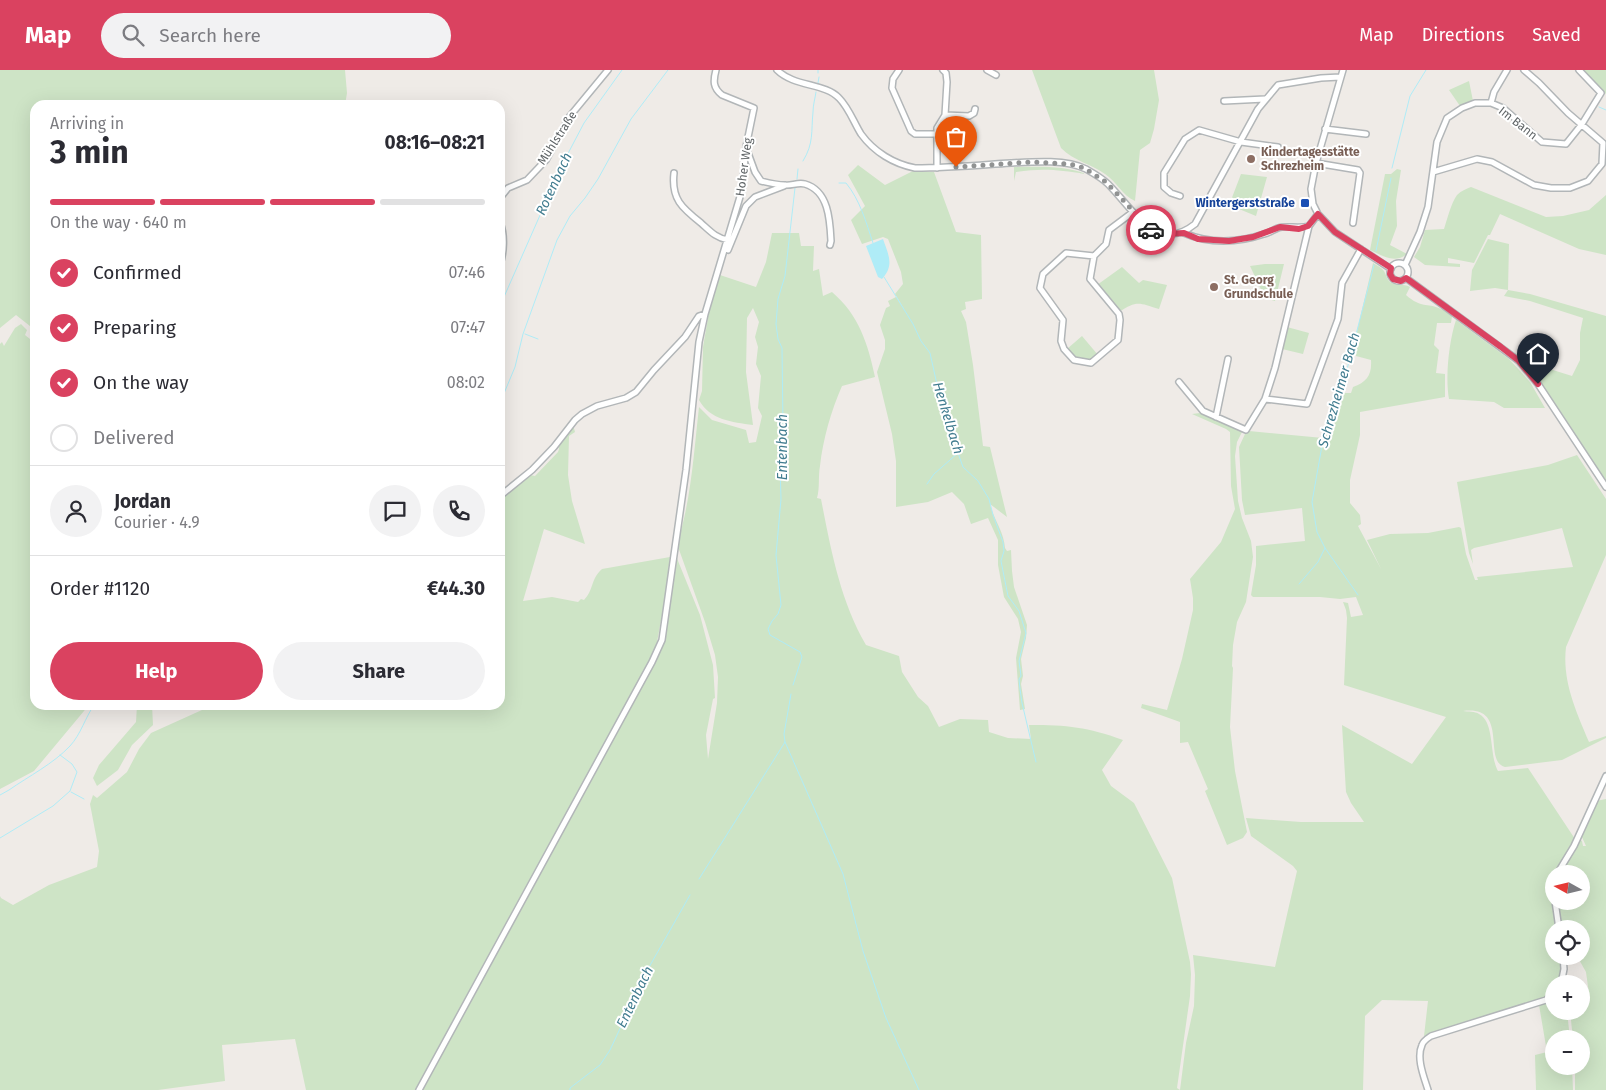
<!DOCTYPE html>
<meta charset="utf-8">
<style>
body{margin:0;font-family:"Fira Sans",sans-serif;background:#f2f2f3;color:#2b2b33;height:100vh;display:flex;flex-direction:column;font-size:19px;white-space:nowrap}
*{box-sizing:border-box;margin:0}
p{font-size:16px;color:#7c7c81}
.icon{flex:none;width:28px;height:28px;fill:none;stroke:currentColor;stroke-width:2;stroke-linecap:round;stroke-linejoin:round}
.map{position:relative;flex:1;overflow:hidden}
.details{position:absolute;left:30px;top:30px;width:475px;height:610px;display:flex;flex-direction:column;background:#fff;border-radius:15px;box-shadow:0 5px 20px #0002}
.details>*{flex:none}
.needle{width:32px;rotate:278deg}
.tools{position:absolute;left:1545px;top:795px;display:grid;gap:10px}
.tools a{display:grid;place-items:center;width:45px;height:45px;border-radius:50%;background:#fff;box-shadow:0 5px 20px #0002;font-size:25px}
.pin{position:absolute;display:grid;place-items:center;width:42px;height:42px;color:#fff;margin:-51px -21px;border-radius:50% 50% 50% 0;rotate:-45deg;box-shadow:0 0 5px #0007}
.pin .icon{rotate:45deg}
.courier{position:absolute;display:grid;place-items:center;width:50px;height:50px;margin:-25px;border:4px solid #da4260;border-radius:50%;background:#fff;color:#222;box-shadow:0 1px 6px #0007}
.headline em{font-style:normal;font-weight:700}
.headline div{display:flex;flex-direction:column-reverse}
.headline{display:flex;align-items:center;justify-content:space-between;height:85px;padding:0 20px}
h1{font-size:32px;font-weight:700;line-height:38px}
.bar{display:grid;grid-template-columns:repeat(4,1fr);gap:8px 5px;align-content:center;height:60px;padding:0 20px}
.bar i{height:6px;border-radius:4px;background:#e1e1e2}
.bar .current{background:#da4260}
.bar p{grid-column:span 4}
.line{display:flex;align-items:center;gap:12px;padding:0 20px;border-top:1px solid #e1e1e2}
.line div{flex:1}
.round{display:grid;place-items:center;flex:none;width:52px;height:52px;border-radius:26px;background:#f2f2f3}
ol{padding:0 20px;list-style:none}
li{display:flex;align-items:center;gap:15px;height:55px}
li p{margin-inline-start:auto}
li .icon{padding:5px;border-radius:50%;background:#da4260;color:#fff;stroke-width:4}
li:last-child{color:#7c7c81}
li i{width:28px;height:28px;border:2px solid #e1e1e2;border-radius:50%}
.cta{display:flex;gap:10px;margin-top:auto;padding:10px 20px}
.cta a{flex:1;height:58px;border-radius:30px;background:#da4260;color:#fff;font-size:20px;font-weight:700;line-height:58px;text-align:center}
.cta a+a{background:#f2f2f3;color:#2b2b33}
header{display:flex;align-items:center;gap:30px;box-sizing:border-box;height:70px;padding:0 25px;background:#da4260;color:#fff}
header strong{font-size:24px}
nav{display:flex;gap:28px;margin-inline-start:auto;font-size:18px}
.search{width:350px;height:45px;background:#f2f2f3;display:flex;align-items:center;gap:12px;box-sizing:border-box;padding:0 18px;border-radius:28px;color:#7c7c81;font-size:19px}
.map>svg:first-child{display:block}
.green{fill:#cee4c6}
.water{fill:#afecf7}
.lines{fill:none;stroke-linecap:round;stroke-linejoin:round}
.stream{stroke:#afecf7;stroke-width:1}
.minor-casing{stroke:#b2b6b8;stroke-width:8}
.minor{stroke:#fff;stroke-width:5}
.done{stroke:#919393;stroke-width:5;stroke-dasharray:0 9}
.route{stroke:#da4260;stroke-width:6}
.education-dot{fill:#8d6e63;stroke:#fff;stroke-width:2}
.transit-dot{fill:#1a4fb4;stroke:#fff;stroke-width:2}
.labels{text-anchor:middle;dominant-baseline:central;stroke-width:4;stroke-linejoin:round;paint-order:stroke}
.street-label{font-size:12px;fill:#5f6466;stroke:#fff}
.education-label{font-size:12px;font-weight:bold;fill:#785e54;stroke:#fff;text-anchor:start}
.transit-label{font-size:12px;font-weight:bold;fill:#164399;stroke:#fff;text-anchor:end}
.water-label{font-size:14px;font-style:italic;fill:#427d90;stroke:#fff}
</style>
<header>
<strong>Map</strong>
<div class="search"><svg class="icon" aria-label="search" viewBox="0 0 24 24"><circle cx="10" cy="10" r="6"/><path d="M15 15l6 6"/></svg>Search here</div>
<nav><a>Map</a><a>Directions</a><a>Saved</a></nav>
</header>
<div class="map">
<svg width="1606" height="1020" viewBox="0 0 1606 1020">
<rect width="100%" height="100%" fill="#efebe7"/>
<path class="green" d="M 0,0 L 345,0 L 347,23 L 345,35 L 35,35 L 35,260 L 16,245 L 0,258 Z
M 1032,0 L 1154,0 L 1159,30 L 1154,59 L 1150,73 L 1140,80 L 1135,131 C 1122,125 1117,112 1105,104 C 1091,94 1074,91 1061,78 Z
M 1584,0 L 1606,0 L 1606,24 L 1583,1 Z
M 1469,11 L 1473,31 L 1460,36 L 1449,20 Z
M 858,95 L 885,115 L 913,101 L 934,102 L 956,162 L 981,165 L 982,229 L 965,232 L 966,239 L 961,241 L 966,252 L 973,295 L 983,376 L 990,377 L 1007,447 L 990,434 C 994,450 1004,462 1005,478 L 1007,481 L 1011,480 L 1012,501 L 1014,517 L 1027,555 L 1026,568 L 1021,589 L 1023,606 L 1021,614 L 1025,639 L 1020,640 L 1016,588 L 1021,562 L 1018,549 L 1004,527 L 998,495 L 998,470 L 988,448 L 971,454 L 964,434 L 952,422 L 928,432 L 896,437 L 896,391 L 892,364 L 877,302 L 885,279 L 885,270 L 880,255 L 886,238 L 890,236 L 888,231 L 896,227 L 904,239 L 895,224 L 903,214 L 901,202 L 888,169 L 883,167 L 862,174 L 851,150 L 865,136 L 848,105 Z
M 1014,97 C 1039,97 1063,95 1086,104 C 1058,100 1044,98 1016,102 L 1014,111 Z
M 1397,99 L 1401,100 L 1396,131 L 1397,156 L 1390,175 L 1407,184 C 1394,194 1383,186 1370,180 L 1385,104 L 1391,104 Z
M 1241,104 L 1267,107 L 1256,146 L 1239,139 L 1228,138 Z
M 1471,117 L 1546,147 L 1563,146 L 1589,140 L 1606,125 L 1606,185 L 1579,179 L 1500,144 L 1490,165 L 1488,165 L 1474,193 L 1448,188 L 1448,193 L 1460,194 L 1460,197 L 1425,195 L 1414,187 L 1420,177 L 1425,160 L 1444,159 C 1447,150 1451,133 1457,125 C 1461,121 1466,119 1471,117 Z
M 772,163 L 799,163 L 801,176 L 814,176 L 813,201 L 819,199 L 823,226 L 832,222 C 859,245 868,274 875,307 L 842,316 C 831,341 823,369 820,396 C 818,407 820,418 817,428 L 821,429 C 831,480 840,530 866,575 L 899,586 L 902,602 L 918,627 L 928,636 L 939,657 L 960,649 L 988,650 L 989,662 L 1008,668 L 1031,669 L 1029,655 C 1068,655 1087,657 1123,670 L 1102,700 L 1111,716 L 1134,733 L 1172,808 L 1190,892 L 1191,904 L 1190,926 L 1177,1018 L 1180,1020 L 1186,973 L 1194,936 L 1195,905 L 1193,885 L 1275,897 L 1297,801 L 1293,796 L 1251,766 L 1246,748 L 1301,752 L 1364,752 L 1351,733 L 1346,722 L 1342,655 L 1412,694 L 1446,647 L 1344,615 L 1347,548 L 1346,540 L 1343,532 L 1348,533 L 1351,547 L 1363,545 L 1356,527 L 1340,529 L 1320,527 L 1253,527 L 1251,525 L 1256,495 L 1256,476 L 1305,471 L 1302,438 L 1245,445 L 1242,430 L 1239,377 L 1245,364 L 1249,361 L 1323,368 L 1341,323 L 1351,323 L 1353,317 C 1367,312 1372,305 1371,290 L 1356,286 L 1352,282 L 1373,193 C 1376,195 1381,197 1384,201 C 1386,204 1386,208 1390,212 C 1397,217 1403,213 1410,217 L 1406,225 C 1422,239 1426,232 1441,239 C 1445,240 1449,244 1452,246 L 1451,253 L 1437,253 L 1434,275 L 1439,280 L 1436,303 L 1445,304 L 1445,327 L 1360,342 L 1360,365 L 1350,410 L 1350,433 L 1360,445 L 1361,454 L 1358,456 L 1381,499 L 1367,470 L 1390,464 L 1428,463 L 1459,457 L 1461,458 L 1466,484 L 1475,510 L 1478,510 L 1477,507 L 1573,497 L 1562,458 L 1474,478 L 1471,480 L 1473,494 L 1469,483 L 1457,412 L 1548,395 L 1577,385 L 1606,429 L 1606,485 L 1566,577 C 1562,611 1576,641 1589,672 L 1606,666 L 1606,668 L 1562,690 L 1505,697 C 1482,691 1510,635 1463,641 C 1468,642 1475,641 1479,644 C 1495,652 1489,685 1498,701 L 1528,698 L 1575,769 L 1555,804 L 1554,804 L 1550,813 L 1557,859 L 1554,859 L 1554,886 L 1561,886 C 1562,896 1561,904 1557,914 L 1554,914 L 1554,922 L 1545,928 L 1533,933 L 1457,955 L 1424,966 L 1428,931 L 1382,930 L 1365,946 L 1363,1020 L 306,1020 L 295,969 L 222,975 L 225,1011 L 158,1020 L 0,1020 L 0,826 L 1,828 L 13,835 L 49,815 L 97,797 L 99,781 L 90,734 L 93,725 L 97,728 L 127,702 L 139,679 L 151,663 L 213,635 L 500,635 L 500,428 L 530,405 L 535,406 L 558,382 L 559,379 L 558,374 L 573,355 L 575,362 L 569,366 L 568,405 L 572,431 L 585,474 L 544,459 L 523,531 L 552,527 L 578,532 L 581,529 L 584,530 C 594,520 590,510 602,499 L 670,487 L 664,534 L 655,583 L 659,584 L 663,567 L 676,486 L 700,545 L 713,595 L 715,628 L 713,629 L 706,665 L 708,689 L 717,633 L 718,607 L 715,585 L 705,552 L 677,474 C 691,432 694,381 699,337 L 712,350 L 746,360 L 749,373 L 756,372 L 762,346 L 758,338 L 761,306 L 756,294 L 758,277 L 755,267 L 759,252 L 753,238 L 747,248 L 746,302 L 753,355 C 732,352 710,350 699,330 L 702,321 L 703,277 L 708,248 L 707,247 L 720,205 L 756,217 L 766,192 Z
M 1488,169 L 1509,174 L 1508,220 L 1530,224 L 1606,246 L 1606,412 L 1605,412 C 1577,369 1552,322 1517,285 L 1528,266 L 1530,281 L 1537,295 L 1572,306 L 1580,290 L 1580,263 L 1583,248 L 1530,231 L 1504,226 L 1508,220 L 1495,218 L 1470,221 L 1472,200 Z
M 1265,194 L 1284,194 L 1275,231 L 1265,228 L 1250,196 Z
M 1122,197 L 1139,213 L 1143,210 L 1167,215 L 1159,239 C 1139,233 1137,230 1119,242 L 1097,215 Z
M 1456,250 L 1509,289 L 1530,312 L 1545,338 L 1504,338 L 1494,332 L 1449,329 C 1445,307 1449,271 1456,250 Z
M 21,254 L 27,260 L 25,265 L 30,269 L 35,264 L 35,635 L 89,635 L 34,701 L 0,719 L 0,274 L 2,272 L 4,276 L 15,258 Z
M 1287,257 L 1309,263 L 1303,284 L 1282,279 Z
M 1082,266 L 1098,285 L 1091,291 L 1075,288 L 1067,279 Z
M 1200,343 L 1237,358 L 1242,362 L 1237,372 L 1235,386 L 1238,431 L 1242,448 L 1251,471 L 1253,487 L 1246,532 L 1237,552 L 1233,575 L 1232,596 L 1233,598 L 1230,657 L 1235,701 L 1247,762 L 1243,768 L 1227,775 L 1205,721 L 1208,719 L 1188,672 L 1180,673 L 1180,652 L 1141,638 L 1142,634 L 1167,640 L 1182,589 L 1193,540 L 1193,528 L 1190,509 L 1221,472 L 1235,439 L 1231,416 L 1230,362 L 1226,359 L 1192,344 Z
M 137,635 L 152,635 L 153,655 L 132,675 L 118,700 L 97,716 L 93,708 L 99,695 L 136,652 Z
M 1606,729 L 1606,1020 L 1575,1020 L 1575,996 L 1581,996 L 1581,969 L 1573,969 L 1570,941 L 1581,941 L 1581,933 L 1590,931 L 1586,902 L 1577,886 L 1581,886 L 1581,859 L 1561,859 L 1556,831 L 1581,831 L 1581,804 L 1559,804 L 1579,769 L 1582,771 L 1583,776 L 1586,776 L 1581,765 L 1596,731 Z
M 1554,926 L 1554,941 L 1567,941 L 1570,969 L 1554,969 L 1554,996 L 1572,996 L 1573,1020 L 1536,1020 L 1535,985 L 1547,982 L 1539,935 Z"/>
<path class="water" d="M 883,169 C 888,184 895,195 882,209 L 878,207 L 866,176 Z"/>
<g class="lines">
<path class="stream" d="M 818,0 L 818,3
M 818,13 L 819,7
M 1599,37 L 1606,40
M 803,91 C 814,73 811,62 813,42 C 813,35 815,29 816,22
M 1392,98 L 1410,26 L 1426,0
M 797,109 L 798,99
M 839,113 L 846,113 C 860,130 866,152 873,173
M 1376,181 L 1391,108
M 884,207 L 913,254 L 921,271 L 930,283 L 940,328 L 950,351 L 958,383 L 963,397 L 978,411 L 989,429 L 993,445 L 1003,472 L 1004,481 L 1001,491 L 1008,526 L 1019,541 L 1026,563 L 1019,591 L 1021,606 L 1019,609 L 1020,619 L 1022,633 L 1036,692
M 500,236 L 563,93 L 584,53 L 622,0
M 525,264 L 538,269
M 500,333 L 515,297 L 523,264 L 557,170 L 570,146 L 585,128 L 598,109 L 631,49 L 668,0
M 927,414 L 934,404 L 958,383
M 1299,514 L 1318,492 L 1325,478
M 1358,525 L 1325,478 L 1317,462 L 1312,432 L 1323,370 L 1339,330 L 1374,195
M 793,615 L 802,587 L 800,582 L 770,565 L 768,559 L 772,551 L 778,544 L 781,535 L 776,485 L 781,429 L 780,396 L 783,356 L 782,278 L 778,269 L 776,254 L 778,229 L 785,206 L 795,118
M 785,672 L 843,804 L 863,881 L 886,948 L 919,1020
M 71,722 L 84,729
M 0,725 L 9,720 C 29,706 53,694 70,676 C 81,664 85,648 94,635
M 0,768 L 53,736 L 70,721 L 77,702 L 72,694 L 60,685
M 699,809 L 785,672 L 784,664 L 791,624
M 570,1020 L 570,1018 L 600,995 L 610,980 L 648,899 L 690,825"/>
<defs>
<path id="minor" d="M 777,0 C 794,17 825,13 839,28 C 849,38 854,53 861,64 C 874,82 894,94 915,98 C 942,98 968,96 995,94 C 1021,93 1062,87 1086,99 C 1093,103 1102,108 1108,114 C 1132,138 1157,185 1195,154 L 1258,39 L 1278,15 L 1321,8 L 1340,7
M 899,0 L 893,9 L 892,18 L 911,61 L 915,64 L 936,64
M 987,0 L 996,5
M 1343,0 L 1316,93 L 1311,119 L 1313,134 L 1318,144 L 1335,162 L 1391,199
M 1224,31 L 1265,29
M 1491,33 L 1494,22 L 1507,0
M 945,45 L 969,46 L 974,43 L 975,39
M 1325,59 L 1366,64
M 748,83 L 755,102 L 761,111 C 769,113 777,115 785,115 C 791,116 798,112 805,114 C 829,121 830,151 831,171 L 830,175
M 1316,93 L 1358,100 L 1360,103 L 1353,153
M 937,98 L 937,58 L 945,45 L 947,12 L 946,3 L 943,0
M 1433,102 L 1477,89 L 1492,92 L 1534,115 L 1551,118 L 1570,118 L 1588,111 L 1602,94 L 1603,73 L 1568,43 L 1539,13 L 1524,0
M 674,103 C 671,129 682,138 701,153 C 710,161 716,168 728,170
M 1180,126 L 1171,123 L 1164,117 L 1164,103 L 1185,69 L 1199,60 L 1241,72 L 1278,77
M 500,128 L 508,118 L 527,110 L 546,90 L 570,46 L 608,0
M 500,153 C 505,164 504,183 500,194
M 1184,163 C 1209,174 1238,173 1264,164 C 1269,163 1273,160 1278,158 C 1286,155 1298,159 1309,156
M 728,180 L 746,136 L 755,127 L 784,116
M 1094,186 L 1066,183 L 1043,204 L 1040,218 L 1063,250 L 1061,271 L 1064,279 L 1074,290 L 1091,293 L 1118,270 L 1120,250 L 1119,244 L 1090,209 L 1094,186 L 1106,174 L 1109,160 L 1133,142
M1390 202a9 9 0 1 1 18 0a9 9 0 1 1-18 0Z
M 1405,195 L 1420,162 L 1428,137 L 1437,72 L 1447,48 L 1462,38 L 1475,33 L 1491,33 L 1503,38 L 1542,72 L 1566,74 L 1582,54 L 1601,23 L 1579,0
M 1406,208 L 1519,291 L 1538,314 L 1606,417
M 1179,312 L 1203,341 L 1246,360 L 1265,329 L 1275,298 L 1309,156 L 1318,144
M 1265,329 L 1307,334 L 1338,249 L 1342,213 L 1361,179
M 1216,347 L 1228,289
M 500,426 L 532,400 L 554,377 L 575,350 L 582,344 L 597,336 L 626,328 L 636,322 L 654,300 L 685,267 L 699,246 L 705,244
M 1557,804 L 1574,776 L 1606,706
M 1554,809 L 1552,817 L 1554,826
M 1555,831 L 1559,859
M 1561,914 L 1564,899 L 1563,886
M 419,1020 L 652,592 L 662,570 L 686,400 L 699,272 L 705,244 L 742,120 L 746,77 L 754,38 L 722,25 C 713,18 713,11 716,0
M 1428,1020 C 1424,1007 1416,988 1422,975 C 1423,971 1428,968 1431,966 L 1546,930 L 1554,923"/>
</defs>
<use href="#minor" class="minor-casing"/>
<use href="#minor" class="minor"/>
</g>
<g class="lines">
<path class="done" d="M 956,97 L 1032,92 L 1070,94 L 1084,98 L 1106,112 L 1151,160"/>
<path class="route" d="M 1151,160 L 1166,164 L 1184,163 L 1198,169 L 1229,171 L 1253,167 L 1280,157 L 1299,159 L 1308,156 L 1318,144 L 1335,162 L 1391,198 L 1390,204 L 1393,209 L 1401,211 L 1406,208 L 1501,277 L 1519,291 L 1538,314"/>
</g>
<g class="education-dot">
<circle cx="1251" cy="89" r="5"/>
<circle cx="1214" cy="217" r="5"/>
</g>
<rect class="transit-dot" x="1300" y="128" width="10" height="10" rx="2.5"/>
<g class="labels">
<g class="street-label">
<text transform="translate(1518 53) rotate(38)">Im Bann</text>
<text transform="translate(557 68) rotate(-57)">Mühlstraße</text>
<text transform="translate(744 97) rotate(-82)">Hoher Weg</text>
</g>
<g class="education-label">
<text x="1261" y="82">Kindertagesstätte<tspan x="1261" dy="14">Schrezheim</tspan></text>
<text x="1224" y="210">St. Georg<tspan x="1224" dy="14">Grundschule</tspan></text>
</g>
<g class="transit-label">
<text x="1295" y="133">Wintergerststraße</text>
</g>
<g class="water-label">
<text transform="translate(554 114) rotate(-65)">Rotenbach</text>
<text transform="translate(1339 320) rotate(-74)">Schrezheimer Bach</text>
<text transform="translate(948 348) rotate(73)">Henkelbach</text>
<text transform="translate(782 377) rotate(-90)">Entenbach</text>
<text transform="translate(635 927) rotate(-64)">Entenbach</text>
</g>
</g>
</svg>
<div class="tools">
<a><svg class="needle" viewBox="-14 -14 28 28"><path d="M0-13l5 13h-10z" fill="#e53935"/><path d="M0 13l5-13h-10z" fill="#7c7c81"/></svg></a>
<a><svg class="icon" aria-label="locate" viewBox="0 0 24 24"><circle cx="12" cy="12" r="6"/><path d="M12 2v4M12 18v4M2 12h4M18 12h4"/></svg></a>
<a>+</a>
<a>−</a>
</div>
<div class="pin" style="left:956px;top:97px;background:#ea580c"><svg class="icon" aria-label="bag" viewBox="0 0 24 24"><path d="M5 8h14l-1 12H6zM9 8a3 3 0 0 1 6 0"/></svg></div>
<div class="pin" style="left:1538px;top:314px;background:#1f2937"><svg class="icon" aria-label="home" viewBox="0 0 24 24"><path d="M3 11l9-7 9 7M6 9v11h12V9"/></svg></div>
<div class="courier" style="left:1151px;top:160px"><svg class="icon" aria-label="car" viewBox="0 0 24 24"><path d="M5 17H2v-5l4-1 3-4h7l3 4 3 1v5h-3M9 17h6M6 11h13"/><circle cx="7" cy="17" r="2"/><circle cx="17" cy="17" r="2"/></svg></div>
<section class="details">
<div class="headline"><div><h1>3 min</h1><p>Arriving in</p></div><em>08:16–08:21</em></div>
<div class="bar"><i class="current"></i><i class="current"></i><i class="current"></i><i></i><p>On the way · 640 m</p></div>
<ol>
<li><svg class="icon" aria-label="check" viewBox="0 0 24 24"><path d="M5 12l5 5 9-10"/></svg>Confirmed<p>07:46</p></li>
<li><svg class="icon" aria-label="check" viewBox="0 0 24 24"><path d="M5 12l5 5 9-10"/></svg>Preparing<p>07:47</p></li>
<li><svg class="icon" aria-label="check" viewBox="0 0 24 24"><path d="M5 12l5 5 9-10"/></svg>On the way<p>08:02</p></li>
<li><i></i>Delivered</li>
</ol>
<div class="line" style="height:90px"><a class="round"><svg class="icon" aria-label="person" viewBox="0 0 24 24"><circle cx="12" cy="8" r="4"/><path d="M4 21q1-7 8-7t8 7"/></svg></a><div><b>Jordan</b><p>Courier · 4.9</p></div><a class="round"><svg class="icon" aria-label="chat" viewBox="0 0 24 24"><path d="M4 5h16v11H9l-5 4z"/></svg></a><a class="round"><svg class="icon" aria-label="phone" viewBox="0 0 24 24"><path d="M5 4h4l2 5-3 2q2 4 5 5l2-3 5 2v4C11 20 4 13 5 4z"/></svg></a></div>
<div class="line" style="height:65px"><div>Order #1120</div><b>€44.30</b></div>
<div class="cta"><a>Help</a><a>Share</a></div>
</section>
</div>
